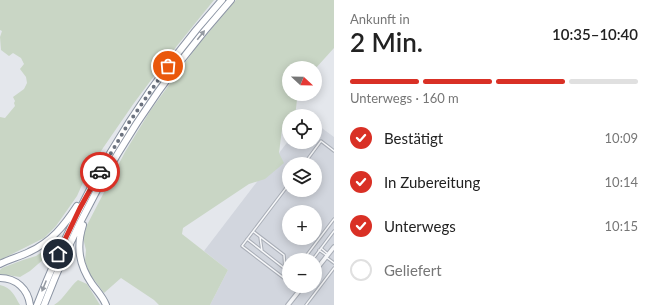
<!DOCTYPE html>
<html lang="de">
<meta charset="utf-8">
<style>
body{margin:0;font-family:Lato,sans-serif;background:#f2f2f2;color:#222;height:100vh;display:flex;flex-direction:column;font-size:15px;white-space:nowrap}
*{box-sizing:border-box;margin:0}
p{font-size:13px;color:#767676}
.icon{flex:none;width:22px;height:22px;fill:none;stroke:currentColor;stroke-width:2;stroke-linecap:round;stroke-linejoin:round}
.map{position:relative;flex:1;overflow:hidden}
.sheet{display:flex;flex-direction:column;background:#fff;width:320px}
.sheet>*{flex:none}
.needle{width:26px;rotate:112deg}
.fabs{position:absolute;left:282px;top:61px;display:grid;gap:8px}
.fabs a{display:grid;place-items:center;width:40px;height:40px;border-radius:50%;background:#fff;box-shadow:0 2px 10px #0003;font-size:20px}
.pin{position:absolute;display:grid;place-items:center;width:34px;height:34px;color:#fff;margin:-17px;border:2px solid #fff;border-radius:50%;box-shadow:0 1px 4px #0007}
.courier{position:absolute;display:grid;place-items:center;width:40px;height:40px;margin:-20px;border:3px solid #d93025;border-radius:50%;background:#fff;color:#222;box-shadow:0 1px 5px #0007}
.headline em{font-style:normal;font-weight:600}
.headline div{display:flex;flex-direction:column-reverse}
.headline{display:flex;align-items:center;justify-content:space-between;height:68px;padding:0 16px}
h1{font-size:26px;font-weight:600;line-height:30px}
.bar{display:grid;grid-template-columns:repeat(4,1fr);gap:6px 4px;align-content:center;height:48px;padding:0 16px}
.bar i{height:5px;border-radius:3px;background:#e0e0e0}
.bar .on{background:#d93025}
.bar p{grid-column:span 4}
ol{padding:0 16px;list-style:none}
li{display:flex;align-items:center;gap:12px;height:44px}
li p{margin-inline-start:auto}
li .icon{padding:4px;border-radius:50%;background:#d93025;color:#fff;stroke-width:4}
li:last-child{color:#767676}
li i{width:22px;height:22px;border:2px solid #e0e0e0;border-radius:50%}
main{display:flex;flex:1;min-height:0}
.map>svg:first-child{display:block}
.built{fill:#d2d6de;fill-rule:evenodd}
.green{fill:#c9d6c5}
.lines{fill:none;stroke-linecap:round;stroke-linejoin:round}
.service-casing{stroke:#a9aeb7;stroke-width:3.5}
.minor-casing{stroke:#a9aeb7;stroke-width:5.5}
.motorway-casing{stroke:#8b94a3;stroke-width:8}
.service{stroke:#f7f8fa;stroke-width:1.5}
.minor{stroke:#f7f8fa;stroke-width:3.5}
.motorway{stroke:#fff;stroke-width:6}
.oneway{fill:#959aa2}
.done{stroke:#6c737f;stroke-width:4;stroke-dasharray:0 7.2}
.route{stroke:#d93025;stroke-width:5}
</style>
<main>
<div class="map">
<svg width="334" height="305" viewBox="0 0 334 305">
<rect width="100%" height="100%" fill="#e4e7ec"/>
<path class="built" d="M 315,123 L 334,137 L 334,305 L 210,305 L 228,270 L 204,251 L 289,140 L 289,142 L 315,142 ZM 289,164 L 315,164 L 315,190 L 289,190 ZM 289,212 L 315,212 L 315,238 L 289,238 ZM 289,260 L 315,260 L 315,286 L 289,286 Z"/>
<path class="green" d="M 0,0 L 214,0 L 172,52 L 134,103 L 103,148 L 86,176 L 77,196 L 56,226 L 44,238 L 0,260 L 0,117 L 5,118 L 15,106 L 14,103 L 15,101 L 13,97 L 24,89 L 27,83 L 26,77 L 20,69 L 24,64 L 21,58 L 13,53 L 9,56 L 1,50 L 0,37 L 2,31 L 0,30 Z
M 236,0 L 334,0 L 334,48 L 315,69 L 315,68 L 289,68 L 289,94 L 299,94 C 295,101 298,110 293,116 L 289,116 L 289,120 L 282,129 L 279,153 L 284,163 L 265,179 L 249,184 L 183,228 L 182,234 L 228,270 L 210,305 L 159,305 L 154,300 L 121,278 L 104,293 L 89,273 L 85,261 L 86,250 L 83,238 L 87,225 L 125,152 L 150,111 L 198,45 Z
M 52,248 L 52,252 L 30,271 L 20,277 L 0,274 L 0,270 L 2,268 L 23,260 L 36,256 L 45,250 Z
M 78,280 L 87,284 L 100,305 L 54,305 C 65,298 69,287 78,280 Z
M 0,285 C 12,288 14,295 20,305 L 0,305 Z"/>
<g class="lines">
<defs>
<path id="service" d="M 304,164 L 321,141 L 334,151
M 289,184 L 242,246 L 289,282
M 254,232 L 284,255 L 285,269
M 260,237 L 262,251
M 247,239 L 289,272
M 321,248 L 328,254
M 319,250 L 326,255
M 326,257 L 334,263
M 313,259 L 334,231
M 303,260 L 334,219
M 294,286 L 299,290
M 306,305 L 334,268"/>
<path id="minor" d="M 315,271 L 334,247
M 288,305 L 303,286"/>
<path id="motorway" d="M 83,225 C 76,247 79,265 92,284 C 97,291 103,297 106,305
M 0,264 C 9,259 19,257 29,252 C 51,242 64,226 77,206
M 0,278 C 16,278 28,289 30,305
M 37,305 C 80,194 142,89 222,0
M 44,305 C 87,193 151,90 231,0"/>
</defs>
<use href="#service" class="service-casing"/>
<use href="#minor" class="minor-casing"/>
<use href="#motorway" class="motorway-casing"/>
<use href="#service" class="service"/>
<use href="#minor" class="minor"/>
<use href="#motorway" class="motorway"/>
</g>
<defs><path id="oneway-solid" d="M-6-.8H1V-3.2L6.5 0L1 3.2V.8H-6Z"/></defs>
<g class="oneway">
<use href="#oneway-solid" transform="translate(201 35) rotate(-51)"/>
<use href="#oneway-solid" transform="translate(44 286) rotate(112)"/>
</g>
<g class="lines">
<path class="done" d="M 100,172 L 128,124 L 168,66"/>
<path class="route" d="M 58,254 L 80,208 L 100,172"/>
</g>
</svg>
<div class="fabs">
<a><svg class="needle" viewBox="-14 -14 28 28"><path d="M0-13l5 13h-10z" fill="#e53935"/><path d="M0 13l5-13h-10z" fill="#767676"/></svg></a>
<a><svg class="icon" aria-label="locate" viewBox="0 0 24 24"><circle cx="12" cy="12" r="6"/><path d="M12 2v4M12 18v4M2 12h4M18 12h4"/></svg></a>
<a><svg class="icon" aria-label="layers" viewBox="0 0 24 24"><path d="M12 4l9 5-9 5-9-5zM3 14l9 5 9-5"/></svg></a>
<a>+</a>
<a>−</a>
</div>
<div class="pin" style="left:168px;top:66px;background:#ea580c"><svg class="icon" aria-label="bag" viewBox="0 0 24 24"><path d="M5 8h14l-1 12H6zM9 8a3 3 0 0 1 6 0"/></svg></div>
<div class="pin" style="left:58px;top:254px;background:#1f2937"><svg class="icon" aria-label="home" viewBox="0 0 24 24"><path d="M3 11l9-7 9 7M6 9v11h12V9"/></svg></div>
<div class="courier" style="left:100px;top:172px"><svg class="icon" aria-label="car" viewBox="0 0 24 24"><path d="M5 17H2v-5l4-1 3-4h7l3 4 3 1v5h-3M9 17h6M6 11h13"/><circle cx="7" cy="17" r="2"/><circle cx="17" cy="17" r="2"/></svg></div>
</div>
<section class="sheet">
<div class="headline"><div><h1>2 Min.</h1><p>Ankunft in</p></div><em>10:35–10:40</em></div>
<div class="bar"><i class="on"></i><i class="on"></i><i class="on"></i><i></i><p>Unterwegs · 160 m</p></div>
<ol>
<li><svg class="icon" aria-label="check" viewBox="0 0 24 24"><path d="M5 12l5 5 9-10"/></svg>Bestätigt<p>10:09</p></li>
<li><svg class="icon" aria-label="check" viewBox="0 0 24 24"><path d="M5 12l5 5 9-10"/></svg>In Zubereitung<p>10:14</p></li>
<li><svg class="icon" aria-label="check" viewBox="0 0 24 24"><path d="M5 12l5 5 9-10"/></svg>Unterwegs<p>10:15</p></li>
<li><i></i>Geliefert</li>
</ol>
</section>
</main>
